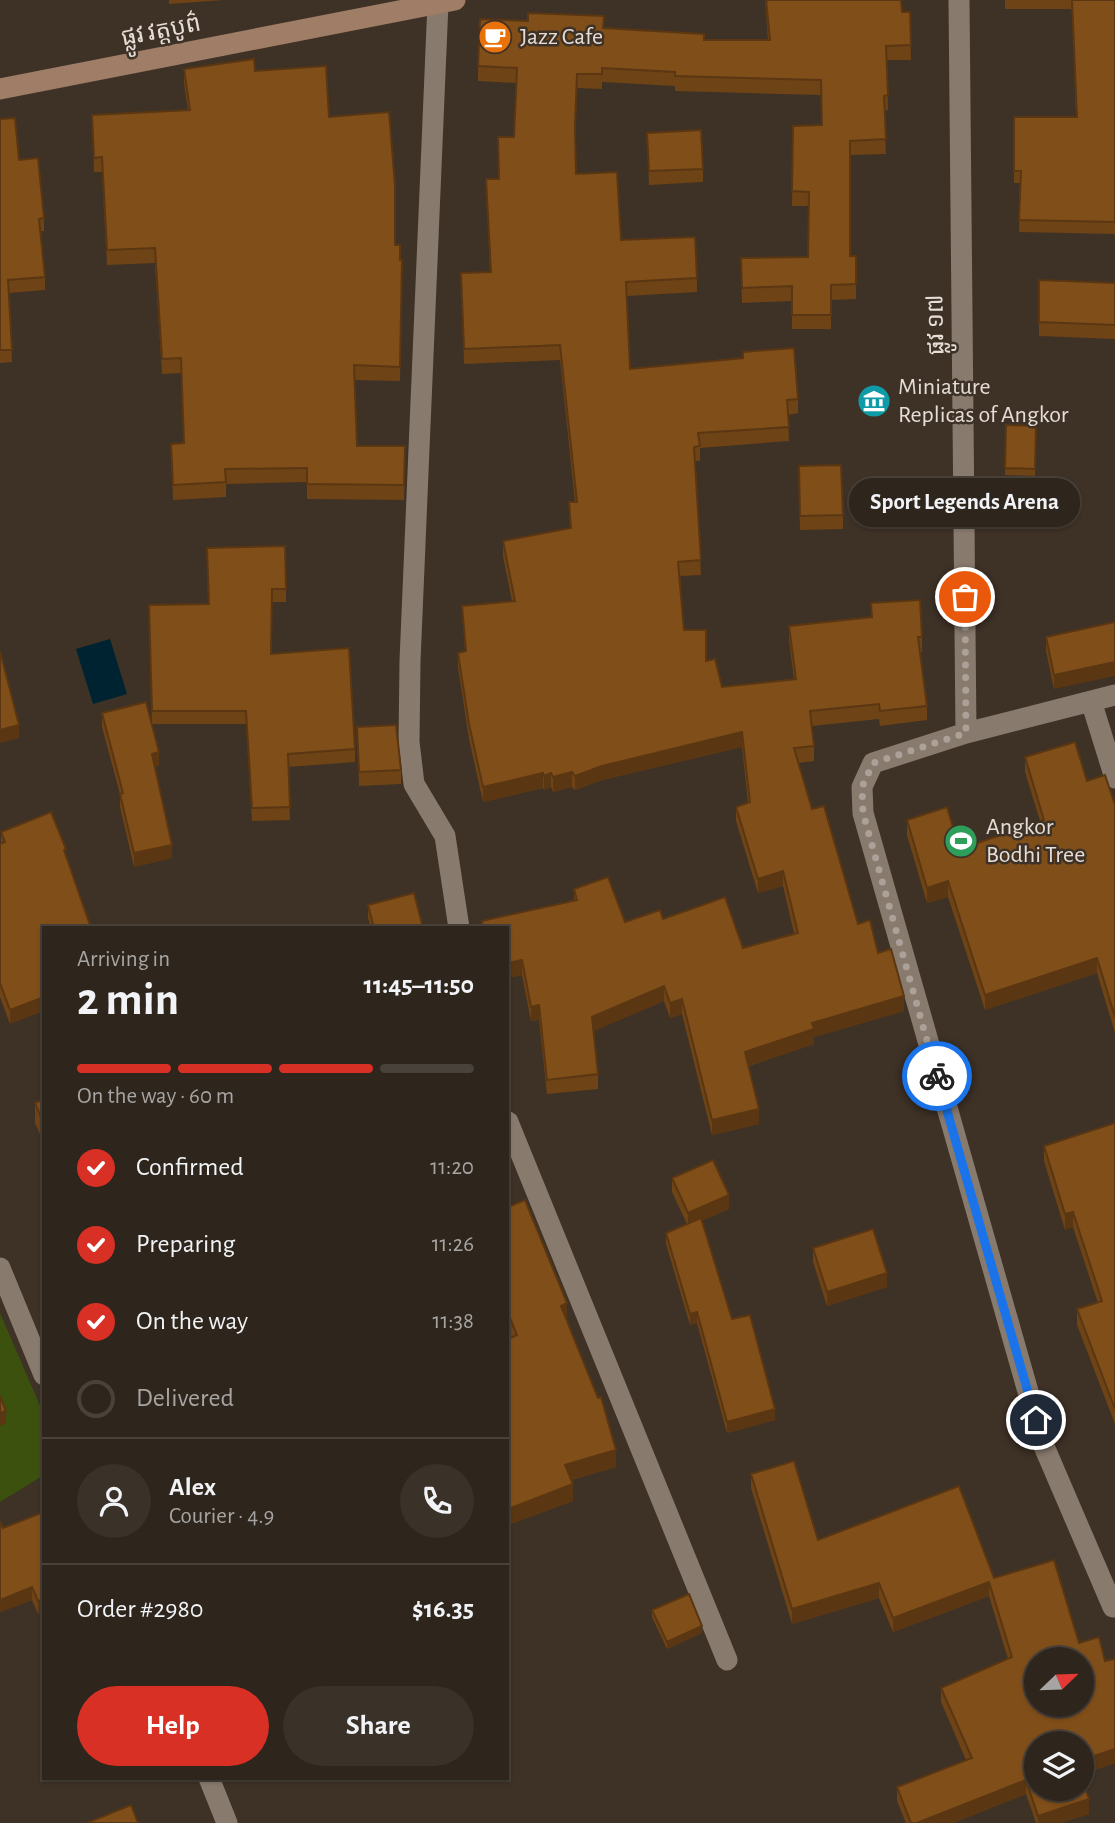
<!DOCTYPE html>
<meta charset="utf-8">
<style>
body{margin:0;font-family:"Alegreya Sans","Noto Sans Khmer",sans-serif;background:#3a3129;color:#f1f3f6;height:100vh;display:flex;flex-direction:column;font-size:26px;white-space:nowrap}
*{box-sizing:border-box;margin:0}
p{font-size:23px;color:#a7a5a3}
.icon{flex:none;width:38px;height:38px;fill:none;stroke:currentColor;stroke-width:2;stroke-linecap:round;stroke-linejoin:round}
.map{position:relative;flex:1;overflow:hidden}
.details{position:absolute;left:42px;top:926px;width:467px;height:854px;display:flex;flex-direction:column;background:#2e251c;border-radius:0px;box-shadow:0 2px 5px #0004,0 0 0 2px #49423b}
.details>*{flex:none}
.needle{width:46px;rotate:67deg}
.controls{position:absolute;left:1024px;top:1647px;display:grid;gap:14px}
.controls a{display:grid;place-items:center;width:70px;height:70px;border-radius:50%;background:#2e251c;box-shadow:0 2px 5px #0004,0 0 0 2px #49423b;font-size:35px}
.pin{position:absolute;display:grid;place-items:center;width:60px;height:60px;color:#fff;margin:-30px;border:4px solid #fff;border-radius:50%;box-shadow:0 2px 7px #0007}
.courier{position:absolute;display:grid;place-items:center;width:70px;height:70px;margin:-35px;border:5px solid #1a73e8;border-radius:50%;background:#fff;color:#222;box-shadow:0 2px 9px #0007}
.bubble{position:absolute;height:49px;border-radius:24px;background:#2e251c;box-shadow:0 2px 5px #0004,0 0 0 2px #49423b;font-size:23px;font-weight:700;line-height:49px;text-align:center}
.summary em{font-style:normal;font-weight:700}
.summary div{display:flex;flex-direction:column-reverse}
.summary{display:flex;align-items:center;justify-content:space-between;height:119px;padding:0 35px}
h1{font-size:46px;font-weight:700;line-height:52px}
.bar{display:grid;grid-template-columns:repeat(4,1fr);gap:10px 7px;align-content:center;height:84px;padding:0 35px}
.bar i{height:9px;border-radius:5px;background:#49423b}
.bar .active{background:#d93025}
.bar p{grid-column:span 4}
.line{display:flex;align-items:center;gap:18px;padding:0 35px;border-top:2px solid #49423b}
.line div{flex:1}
.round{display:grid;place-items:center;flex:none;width:74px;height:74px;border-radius:37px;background:#3a3129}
ol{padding:0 35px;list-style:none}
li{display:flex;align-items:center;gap:21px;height:77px}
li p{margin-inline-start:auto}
li .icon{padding:7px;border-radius:50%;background:#d93025;color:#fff;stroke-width:4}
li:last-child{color:#a7a5a3}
li i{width:38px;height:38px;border:4px solid #49423b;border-radius:50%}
.cta{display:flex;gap:14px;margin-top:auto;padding:14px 35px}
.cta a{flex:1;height:80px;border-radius:42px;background:#d93025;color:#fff;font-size:28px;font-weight:700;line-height:80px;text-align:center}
.cta a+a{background:#3a3129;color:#f1f3f6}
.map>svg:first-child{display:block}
.green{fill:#3d510f}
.water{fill:#002331}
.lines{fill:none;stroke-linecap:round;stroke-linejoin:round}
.street{stroke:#897a6e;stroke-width:21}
.secondary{stroke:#9f7d66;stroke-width:21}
.wall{fill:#6e4316}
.shaded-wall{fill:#5a3712}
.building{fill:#804e19;stroke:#5a3712;stroke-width:2;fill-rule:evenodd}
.done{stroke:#aba198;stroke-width:7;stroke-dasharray:0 12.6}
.route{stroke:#1a73e8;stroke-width:9}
.labels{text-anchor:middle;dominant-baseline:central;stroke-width:5;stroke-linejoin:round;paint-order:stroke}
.street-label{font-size:24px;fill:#e5ddd6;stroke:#3e3126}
.poi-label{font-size:24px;fill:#e5ddd6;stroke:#3e3126;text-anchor:start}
</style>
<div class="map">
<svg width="1115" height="1823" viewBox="0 0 1115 1823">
<rect width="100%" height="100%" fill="#3e3126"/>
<path class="green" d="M 0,1313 L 44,1415 L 44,1475 L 0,1502 Z"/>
<path class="water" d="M 110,639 L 127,694 L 93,704 L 76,649 Z"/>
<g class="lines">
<path class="street" d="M 959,0 L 966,733
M 438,3 L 410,661 L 409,742 L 414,784 L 445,836 L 459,928
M 1091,701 L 1115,778
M 508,1122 L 727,1660
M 0,1268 L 44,1375
M 1113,1607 L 1043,1444 L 863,813 L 862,787 L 873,763 L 966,733 L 1115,695
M 209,1778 L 227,1823"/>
<path class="secondary" d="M 0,89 L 455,0"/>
</g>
<path class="wall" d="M 169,0 L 224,0 L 169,4 Z
M 765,0 L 901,0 L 902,12 L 910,12 L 911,60 L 887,60 L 888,110 L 884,110 L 886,154 L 850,155 L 850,256 L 856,256 L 856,299 L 831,300 L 831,329 L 792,329 L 792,301 L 742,303 L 741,273 L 741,258 L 808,257 L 809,206 L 792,206 L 793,126 L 822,125 L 821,95 L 675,91 L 675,86 L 602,82 L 602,89 L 577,88 L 575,134 L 576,174 L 621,240 L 697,278 L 697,292 L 627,296 L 630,369 L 798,399 L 798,413 L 788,415 L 789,441 L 700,448 L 700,461 L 695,461 L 701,575 L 680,576 L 684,630 L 706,661 L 722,687 L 794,679 L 789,641 L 789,626 L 871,617 L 871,603 L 922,637 L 922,652 L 920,652 L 927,706 L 927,720 L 880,726 L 879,719 L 812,726 L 814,746 L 814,761 L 798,763 L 812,809 L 858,924 L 878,953 L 904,1011 L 814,1037 L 814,1044 L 749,1066 L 759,1124 L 712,1135 L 682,1014 L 670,1018 L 664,1001 L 593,1031 L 598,1074 L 598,1089 L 547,1094 L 539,1020 L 531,1021 L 522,975 L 508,978 L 508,928 L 482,928 L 482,921 L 574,901 L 574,889 L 625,922 L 663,919 L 743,948 L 794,933 L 783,886 L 758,893 L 736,821 L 736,807 L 748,803 L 742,747 L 602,780 L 575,790 L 572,787 L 553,792 L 551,787 L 544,790 L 543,788 L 483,802 L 469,739 L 458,667 L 458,653 L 465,651 L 462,606 L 512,601 L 503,556 L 503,541 L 570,529 L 569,502 L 575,502 L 560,360 L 464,364 L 461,273 L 490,272 L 486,179 L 498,179 L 514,137 L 516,83 L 478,81 L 478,66 L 604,28 L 704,40 L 768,40 Z
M 1005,0 L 1115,0 L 1115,234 L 1019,232 L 1020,183 L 1014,183 L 1014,117 L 1076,117 L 1072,9 L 1005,9 Z
M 184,69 L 255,71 L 329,117 L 395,245 L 400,260 L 402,260 L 400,381 L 354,380 L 357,446 L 405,461 L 404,500 L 307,499 L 307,482 L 226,484 L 226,497 L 173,500 L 171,444 L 184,443 L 181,373 L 162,374 L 155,263 L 107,265 L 102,172 L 94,172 L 92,115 L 188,110 L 184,84 Z
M 0,119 L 44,218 L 44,231 L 41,231 L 45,277 L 45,290 L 9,293 L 12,362 L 0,363 Z
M 647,133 L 703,169 L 703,182 L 649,185 Z
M 1039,280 L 1115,283 L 1115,339 L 1039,336 Z
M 1006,425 L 1036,426 L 1035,476 L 1005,475 Z
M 799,480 L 843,515 L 843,529 L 800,530 Z
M 207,548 L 286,589 L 286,602 L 272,602 L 271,654 L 355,749 L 355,762 L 288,767 L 290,820 L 252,821 L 246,724 L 152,724 L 149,605 L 208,604 Z
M 1115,622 L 1054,689 L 1046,651 L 1046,637 Z
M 102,713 L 159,765 L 155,767 L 172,858 L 134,867 L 120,807 L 120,794 L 102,727 Z
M 357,727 L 401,770 L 401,784 L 359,786 Z
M 1025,757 L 1087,781 L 1115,805 L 1115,1033 L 1097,973 L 985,1010 L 948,897 L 927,903 L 907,835 L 907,820 L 958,844 L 972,845 L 1040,821 L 1025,772 Z
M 1,832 L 66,858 L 10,1024 L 0,997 L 0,844 L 1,843 Z
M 368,905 L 423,928 L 371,928 L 368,918 Z
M 44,1099 L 44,1143 L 35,1123 L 35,1103 Z
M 1115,1123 L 1115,1424 L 1077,1325 L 1077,1309 L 1098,1303 L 1073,1227 L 1065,1230 L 1044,1161 L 1044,1146 Z
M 672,1178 L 729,1209 L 702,1220 L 732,1319 L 775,1420 L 727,1433 L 697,1323 L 690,1325 L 666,1244 L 666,1233 L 687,1224 L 672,1192 Z
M 508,1207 L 567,1320 L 616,1467 L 571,1480 L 573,1501 L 508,1525 L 508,1339 L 511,1337 L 508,1330 Z
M 813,1248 L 887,1287 L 827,1306 L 813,1262 Z
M 751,1474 L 818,1540 L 994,1578 L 1079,1643 L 1105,1661 L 1115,1659 L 1115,1763 L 1082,1774 L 1036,1743 L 1089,1814 L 1060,1823 L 1036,1823 L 1026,1794 L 953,1823 L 906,1823 L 897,1801 L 897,1787 L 966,1760 L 941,1702 L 941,1688 L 1008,1659 L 989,1596 L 893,1632 L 879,1598 L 792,1624 L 751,1488 Z
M 44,1512 L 38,1614 L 32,1600 L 0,1612 L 0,1522 L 3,1528 Z
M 652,1610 L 702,1633 L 667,1649 L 652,1617 Z"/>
<path class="shaded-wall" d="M 1115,662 L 1115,676 L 1054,689 L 1054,675 Z
M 19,725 L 19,738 L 0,743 L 0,730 Z
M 742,732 L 742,747 L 602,780 L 575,790 L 575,776 L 602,766 Z
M 159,752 L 159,765 L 152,767 L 152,754 Z
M 572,772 L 572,787 L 553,792 L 553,777 Z
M 543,773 L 543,788 L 483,802 L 483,787 Z
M 551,773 L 551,787 L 544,790 L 544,776 Z
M 172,845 L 172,858 L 134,867 L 134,853 Z
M 783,871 L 783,886 L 758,893 L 758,879 Z
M 948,881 L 948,897 L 927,903 L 927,888 Z
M 1097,958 L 1097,973 L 985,1010 L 985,995 Z
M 522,960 L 522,975 L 508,978 L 508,963 Z
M 664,986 L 664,1001 L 592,1032 L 592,1017 Z
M 904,996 L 904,1011 L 814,1037 L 814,1044 L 745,1067 L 745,1052 L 812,1023 Z
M 44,997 L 44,1011 L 10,1024 L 10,1010 Z
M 682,999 L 682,1014 L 670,1018 L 670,1003 Z
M 539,1005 L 539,1020 L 531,1021 L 531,1007 Z
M 759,1109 L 759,1124 L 712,1135 L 712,1120 Z
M 729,1195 L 729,1209 L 688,1227 L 688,1213 Z
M 1073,1212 L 1073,1227 L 1065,1230 L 1065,1214 Z
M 887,1273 L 887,1287 L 827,1306 L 827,1292 Z
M 567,1303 L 567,1320 L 561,1322 L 561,1306 Z
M 697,1312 L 697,1323 L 690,1325 L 690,1314 Z
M 775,1409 L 775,1420 L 727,1433 L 727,1422 Z
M 6,1411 L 6,1423 L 0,1426 L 0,1413 Z
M 616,1450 L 616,1467 L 565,1481 L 565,1465 Z
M 573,1484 L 573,1501 L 508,1525 L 508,1509 Z
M 989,1582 L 989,1596 L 893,1632 L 893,1618 Z
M 879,1583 L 879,1598 L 792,1624 L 792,1609 Z
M 32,1587 L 32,1600 L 0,1612 L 0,1600 Z
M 44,1599 L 44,1612 L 38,1614 L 38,1601 Z
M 702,1626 L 702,1633 L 667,1649 L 667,1642 Z
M 1115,1749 L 1115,1763 L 1082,1774 L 1082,1760 Z
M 1026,1780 L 1026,1794 L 953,1823 L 917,1823 Z
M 1089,1799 L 1089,1814 L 1060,1823 L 1038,1823 L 1038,1816 Z"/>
<path class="building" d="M 766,0 L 901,0 L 902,12 L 910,12 L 911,45 L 886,46 L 888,95 L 884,96 L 886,139 L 850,141 L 850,256 L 856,256 L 856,284 L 831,285 L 831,315 L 792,315 L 792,286 L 742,288 L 741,258 L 808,257 L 809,192 L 792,191 L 793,126 L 822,125 L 821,80 L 675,76 L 675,72 L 602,68 L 602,74 L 577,74 L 575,127 L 576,174 L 617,172 L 621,240 L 695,237 L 697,278 L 626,282 L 630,369 L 743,358 L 743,352 L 794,348 L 798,399 L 787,400 L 789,427 L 698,433 L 700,446 L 694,447 L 701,560 L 678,562 L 684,630 L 706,630 L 706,661 L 715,659 L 722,687 L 796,679 L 789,626 L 872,617 L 871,603 L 920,600 L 922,637 L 918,637 L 927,706 L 880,711 L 879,704 L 810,711 L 814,746 L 794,748 L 812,809 L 824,806 L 858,924 L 870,920 L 878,953 L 891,949 L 904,996 L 812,1023 L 814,1029 L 745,1052 L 759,1109 L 712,1120 L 682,999 L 670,1003 L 664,986 L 592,1017 L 598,1074 L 547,1080 L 539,1005 L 531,1007 L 522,960 L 508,963 L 508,928 L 483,928 L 482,921 L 577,900 L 574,889 L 608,877 L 625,922 L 660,910 L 663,919 L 725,897 L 743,948 L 798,933 L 783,871 L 758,879 L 736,807 L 750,802 L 742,732 L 602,766 L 575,776 L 572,772 L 553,777 L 551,773 L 544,776 L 543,773 L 483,787 L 469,724 L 458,653 L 466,651 L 462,606 L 515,601 L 503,541 L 571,528 L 569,502 L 577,502 L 560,345 L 464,349 L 461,273 L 491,272 L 486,179 L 499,179 L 498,137 L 514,137 L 517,68 L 478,66 L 480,19 L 528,21 L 528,13 L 604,16 L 603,28 L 704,34 L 704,40 L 770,40 Z
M 1072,0 L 1115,0 L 1115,222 L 1019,220 L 1021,171 L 1014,171 L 1014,117 L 1077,117 Z
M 254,59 L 255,71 L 326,66 L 329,117 L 389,112 L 395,186 L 395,245 L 400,245 L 400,260 L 402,260 L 400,367 L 354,365 L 357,446 L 405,446 L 404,485 L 307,484 L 307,468 L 225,469 L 226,482 L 173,485 L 171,444 L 184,443 L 181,358 L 162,359 L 155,248 L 107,250 L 102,157 L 94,158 L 92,115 L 190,110 L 184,69 Z
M 15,118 L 19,160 L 38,158 L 44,218 L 39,219 L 45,277 L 8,280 L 12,350 L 0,350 L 0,119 Z
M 701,130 L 703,169 L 649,171 L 647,133 Z
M 1039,280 L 1115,283 L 1115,325 L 1039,322 Z
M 1006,425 L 1036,426 L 1035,469 L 1005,468 Z
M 841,465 L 843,515 L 800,516 L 799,466 Z
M 285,546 L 286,589 L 272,589 L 271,654 L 349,648 L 355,749 L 288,754 L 290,807 L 252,808 L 246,711 L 152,711 L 149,605 L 209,604 L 207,548 Z
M 1115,622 L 1115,662 L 1054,675 L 1046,637 Z
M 0,651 L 19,725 L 0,730 Z
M 146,702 L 159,752 L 152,754 L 172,845 L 134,853 L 120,794 L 123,793 L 102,713 Z
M 396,725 L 401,770 L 359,772 L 357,727 Z
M 1075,742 L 1087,781 L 1105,775 L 1115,805 L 1115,1017 L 1097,958 L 985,995 L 948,881 L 927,888 L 907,820 L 947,807 L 958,844 L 970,840 L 972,845 L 1044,820 L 1025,757 Z
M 51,812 L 66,849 L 64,850 L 91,928 L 44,928 L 44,997 L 10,1010 L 0,983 L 0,844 L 5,842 L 1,832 Z
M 414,893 L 423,928 L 374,928 L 368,905 Z
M 44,1099 L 44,1124 L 35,1103 Z
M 1115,1123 L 1115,1409 L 1077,1309 L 1102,1301 L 1073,1212 L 1065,1214 L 1044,1146 Z
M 713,1160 L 729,1195 L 688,1213 L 672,1178 Z
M 525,1200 L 567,1303 L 561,1306 L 598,1398 L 601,1397 L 616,1450 L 565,1465 L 573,1484 L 508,1509 L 508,1339 L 517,1335 L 508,1313 L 508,1207 Z
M 701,1218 L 732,1319 L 750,1315 L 775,1409 L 727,1422 L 697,1312 L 690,1314 L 666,1233 Z
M 873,1229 L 887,1273 L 827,1292 L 813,1248 Z
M 0,1396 L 6,1411 L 0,1413 Z
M 794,1461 L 818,1540 L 959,1486 L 994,1578 L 1054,1560 L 1079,1643 L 1099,1637 L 1105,1661 L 1115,1659 L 1115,1749 L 1082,1760 L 1082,1743 L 1036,1743 L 1036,1788 L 1082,1788 L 1082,1778 L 1089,1799 L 1038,1816 L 1026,1780 L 917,1823 L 911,1823 L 897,1787 L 972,1758 L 941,1688 L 1012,1657 L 989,1582 L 893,1618 L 879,1583 L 792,1609 L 751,1474 ZM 1036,1659 L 1082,1659 L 1082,1704 L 1036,1704 Z
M 44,1512 L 44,1599 L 38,1601 L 32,1587 L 0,1600 L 0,1522 L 3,1528 Z
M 689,1594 L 702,1626 L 667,1642 L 652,1610 Z
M 131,1805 L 138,1823 L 87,1823 Z"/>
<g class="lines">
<path class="done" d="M 937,1076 L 863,813 L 862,787 L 873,763 L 966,733 L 965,597"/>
<path class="route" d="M 937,1076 L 1036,1420"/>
</g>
<defs>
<symbol id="cafe-disc" viewBox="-11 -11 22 22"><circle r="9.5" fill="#e8710a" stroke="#3e3126"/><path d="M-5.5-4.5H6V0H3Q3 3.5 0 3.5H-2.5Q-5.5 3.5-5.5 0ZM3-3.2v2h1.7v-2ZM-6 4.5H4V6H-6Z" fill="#fff"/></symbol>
<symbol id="museum-disc" viewBox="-11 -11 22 22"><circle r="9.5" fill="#0f9aa8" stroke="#3e3126"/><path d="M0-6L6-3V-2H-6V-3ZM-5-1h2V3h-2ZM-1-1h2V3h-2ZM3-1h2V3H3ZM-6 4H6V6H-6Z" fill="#fff"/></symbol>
<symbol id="stadium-disc" viewBox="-11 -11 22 22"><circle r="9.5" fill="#2e9e5b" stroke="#3e3126"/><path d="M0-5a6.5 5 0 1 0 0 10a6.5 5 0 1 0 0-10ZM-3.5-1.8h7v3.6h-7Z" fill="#fff"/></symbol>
</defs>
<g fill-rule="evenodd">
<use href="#cafe-disc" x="476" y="18" width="38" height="38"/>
<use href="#museum-disc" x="855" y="382" width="38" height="38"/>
<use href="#stadium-disc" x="942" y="822" width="38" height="38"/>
</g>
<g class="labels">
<g class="street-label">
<text transform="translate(161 31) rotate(-11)">ផ្លូវ វត្តបូព៌</text>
<text transform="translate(936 325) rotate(-91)">ផ្លូវ ១៧</text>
</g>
<g class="poi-label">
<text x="520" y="37">Jazz Cafe</text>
<text x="898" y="387">Miniature<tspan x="898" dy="28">Replicas of Angkor</tspan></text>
<text x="986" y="827">Angkor<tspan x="986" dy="28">Bodhi Tree</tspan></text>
</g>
</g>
</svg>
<div class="controls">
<a><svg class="needle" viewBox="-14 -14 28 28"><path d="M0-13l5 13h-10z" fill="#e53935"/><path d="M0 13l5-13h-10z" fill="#a7a5a3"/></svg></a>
<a><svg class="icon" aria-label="layers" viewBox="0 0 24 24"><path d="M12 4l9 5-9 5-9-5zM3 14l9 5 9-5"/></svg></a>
</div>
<div class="pin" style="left:965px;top:597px;background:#ea580c"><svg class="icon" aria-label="bag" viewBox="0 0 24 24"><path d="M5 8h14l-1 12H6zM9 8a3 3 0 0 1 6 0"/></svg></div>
<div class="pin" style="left:1036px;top:1420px;background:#1f2937"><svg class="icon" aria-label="home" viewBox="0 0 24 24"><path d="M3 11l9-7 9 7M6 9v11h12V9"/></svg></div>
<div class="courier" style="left:937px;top:1076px"><svg class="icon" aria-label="bike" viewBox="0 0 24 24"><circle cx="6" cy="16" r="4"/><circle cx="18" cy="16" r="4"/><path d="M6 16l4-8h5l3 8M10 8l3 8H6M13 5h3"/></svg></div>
<div class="bubble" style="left:849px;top:478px;width:231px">Sport Legends Arena</div>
<section class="details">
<div class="summary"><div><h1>2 min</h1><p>Arriving in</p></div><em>11:45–11:50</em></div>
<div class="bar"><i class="active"></i><i class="active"></i><i class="active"></i><i></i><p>On the way · 60 m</p></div>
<ol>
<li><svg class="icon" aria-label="check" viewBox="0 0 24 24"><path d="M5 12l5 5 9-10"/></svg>Confirmed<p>11:20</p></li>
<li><svg class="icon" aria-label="check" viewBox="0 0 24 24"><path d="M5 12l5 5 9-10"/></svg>Preparing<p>11:26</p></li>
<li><svg class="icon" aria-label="check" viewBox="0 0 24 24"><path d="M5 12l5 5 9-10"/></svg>On the way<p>11:38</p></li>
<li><i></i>Delivered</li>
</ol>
<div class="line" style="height:126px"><a class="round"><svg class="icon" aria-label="person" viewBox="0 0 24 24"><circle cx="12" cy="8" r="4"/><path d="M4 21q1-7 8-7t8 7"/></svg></a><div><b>Alex</b><p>Courier · 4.9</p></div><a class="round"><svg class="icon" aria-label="phone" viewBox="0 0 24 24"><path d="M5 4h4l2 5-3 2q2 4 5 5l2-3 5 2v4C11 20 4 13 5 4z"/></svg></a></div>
<div class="line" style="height:91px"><div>Order #2980</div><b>$16.35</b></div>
<div class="cta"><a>Help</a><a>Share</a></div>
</section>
</div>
